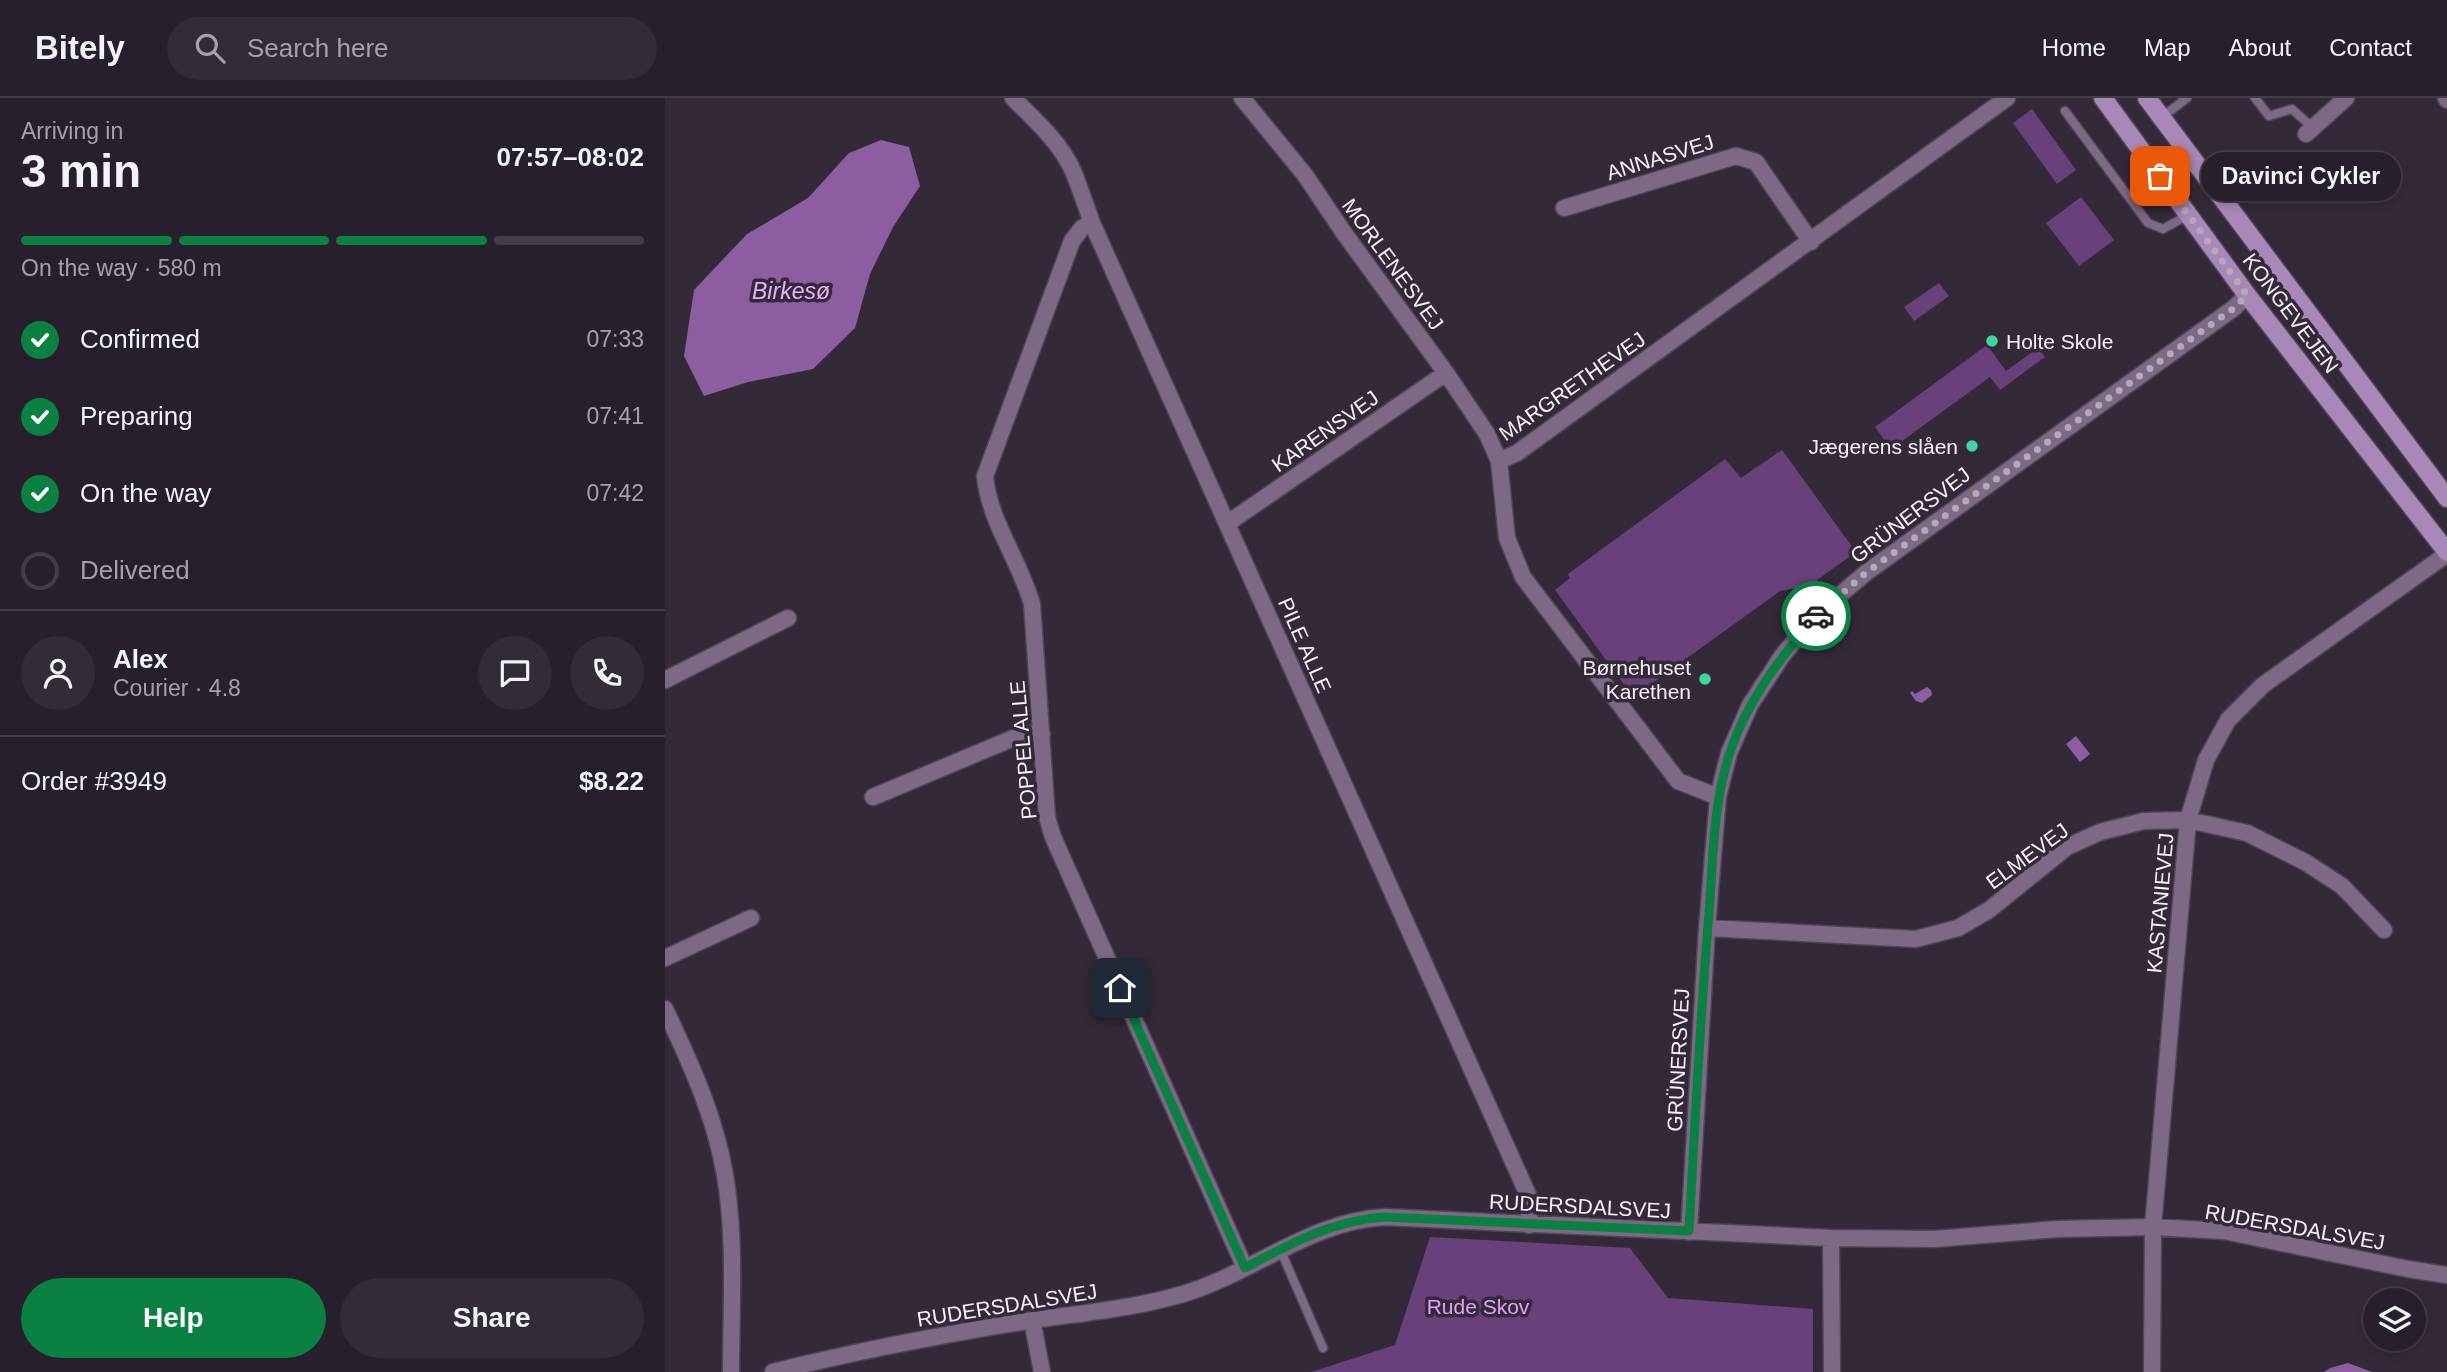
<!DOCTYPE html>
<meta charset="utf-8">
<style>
body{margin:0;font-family:Arial,sans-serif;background:#332c37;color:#f1f3f6;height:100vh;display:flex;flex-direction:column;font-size:26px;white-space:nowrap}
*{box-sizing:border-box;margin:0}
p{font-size:23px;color:#a4a2a9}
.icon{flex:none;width:38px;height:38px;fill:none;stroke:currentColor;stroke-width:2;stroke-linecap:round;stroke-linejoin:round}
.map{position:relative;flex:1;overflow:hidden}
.sheet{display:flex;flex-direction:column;background:#271f2b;width:665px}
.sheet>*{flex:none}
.tools{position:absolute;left:1698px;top:1190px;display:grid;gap:14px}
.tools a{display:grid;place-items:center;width:63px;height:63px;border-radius:50%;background:#271f2b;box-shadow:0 4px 10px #0003,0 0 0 2px #433d47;font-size:35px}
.pin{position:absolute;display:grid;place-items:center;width:60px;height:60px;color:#fff;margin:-30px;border-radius:14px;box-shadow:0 4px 10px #0006}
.courier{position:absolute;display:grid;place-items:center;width:70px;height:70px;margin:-35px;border:5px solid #0b8043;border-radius:50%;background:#fff;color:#222;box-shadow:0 2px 9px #0007}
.bubble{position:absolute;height:49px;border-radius:24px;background:#271f2b;box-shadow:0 4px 10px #0003,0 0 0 2px #433d47;font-size:23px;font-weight:700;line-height:49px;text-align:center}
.headline em{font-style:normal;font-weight:700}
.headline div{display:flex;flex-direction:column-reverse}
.headline{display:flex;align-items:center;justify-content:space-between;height:119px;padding:0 21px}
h1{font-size:46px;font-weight:700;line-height:52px}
.bar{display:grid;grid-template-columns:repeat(4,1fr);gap:10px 7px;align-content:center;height:84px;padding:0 21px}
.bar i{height:9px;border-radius:5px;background:#433d47}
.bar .selected{background:#0b8043}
.bar p{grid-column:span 4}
.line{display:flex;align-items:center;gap:18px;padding:0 21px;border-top:2px solid #433d47}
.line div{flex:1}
.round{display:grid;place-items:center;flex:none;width:74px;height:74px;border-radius:37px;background:#332c37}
ol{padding:0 21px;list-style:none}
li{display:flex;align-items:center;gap:21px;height:77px}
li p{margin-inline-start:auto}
li .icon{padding:7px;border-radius:50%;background:#0b8043;color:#fff;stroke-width:4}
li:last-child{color:#a4a2a9}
li i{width:38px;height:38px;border:4px solid #433d47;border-radius:50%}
.action{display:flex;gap:14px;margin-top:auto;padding:14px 21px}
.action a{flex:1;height:80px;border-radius:42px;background:#0b8043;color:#fff;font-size:28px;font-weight:700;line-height:80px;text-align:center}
.action a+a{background:#332c37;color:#f1f3f6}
header{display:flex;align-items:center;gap:42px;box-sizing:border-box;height:98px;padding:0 35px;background:#271f2b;border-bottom:2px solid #433d47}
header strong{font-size:33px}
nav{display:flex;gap:38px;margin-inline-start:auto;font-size:24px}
.search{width:490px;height:63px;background:#332c37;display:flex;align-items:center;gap:18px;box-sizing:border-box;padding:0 24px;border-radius:38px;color:#a4a2a9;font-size:26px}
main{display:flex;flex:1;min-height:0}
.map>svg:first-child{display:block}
.green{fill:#69417a}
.water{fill:#8d5da2}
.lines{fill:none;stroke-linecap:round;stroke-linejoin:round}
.lane-casing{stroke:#4f4554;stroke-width:11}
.street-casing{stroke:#4f4554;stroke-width:19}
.secondary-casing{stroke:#4f4554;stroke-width:21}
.lane{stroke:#7d6886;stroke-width:8}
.street{stroke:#7d6886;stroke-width:16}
.secondary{stroke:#a987b8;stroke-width:18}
.done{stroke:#b3aab7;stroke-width:7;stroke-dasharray:0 12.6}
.route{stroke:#0b8043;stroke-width:9}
.poi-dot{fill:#41d4a1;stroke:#342939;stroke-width:2.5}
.labels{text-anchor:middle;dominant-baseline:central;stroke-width:7;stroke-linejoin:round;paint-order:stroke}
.street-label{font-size:21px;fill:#f8f0fb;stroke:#342939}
.poi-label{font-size:21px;fill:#f8f0fb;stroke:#342939;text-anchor:end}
.park-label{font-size:21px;fill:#e2a0fe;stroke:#342939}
.water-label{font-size:23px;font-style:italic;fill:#e5b0fc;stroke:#342939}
</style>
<header>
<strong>Bitely</strong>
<div class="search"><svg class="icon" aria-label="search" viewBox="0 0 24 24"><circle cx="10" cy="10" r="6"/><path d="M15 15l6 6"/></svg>Search here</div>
<nav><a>Home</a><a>Map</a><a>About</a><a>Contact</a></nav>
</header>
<main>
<section class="sheet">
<div class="headline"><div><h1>3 min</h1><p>Arriving in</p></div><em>07:57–08:02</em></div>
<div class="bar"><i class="selected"></i><i class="selected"></i><i class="selected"></i><i></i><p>On the way · 580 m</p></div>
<ol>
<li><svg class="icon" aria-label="check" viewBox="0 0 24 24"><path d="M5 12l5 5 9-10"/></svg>Confirmed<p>07:33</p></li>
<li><svg class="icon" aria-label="check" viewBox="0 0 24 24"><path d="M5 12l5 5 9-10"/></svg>Preparing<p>07:41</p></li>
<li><svg class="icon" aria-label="check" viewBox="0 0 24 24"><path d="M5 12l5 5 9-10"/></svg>On the way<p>07:42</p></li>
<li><i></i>Delivered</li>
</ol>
<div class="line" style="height:126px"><a class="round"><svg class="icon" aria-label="person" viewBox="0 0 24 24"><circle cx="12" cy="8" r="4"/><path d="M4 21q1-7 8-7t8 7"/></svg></a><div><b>Alex</b><p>Courier · 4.8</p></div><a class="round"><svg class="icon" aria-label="chat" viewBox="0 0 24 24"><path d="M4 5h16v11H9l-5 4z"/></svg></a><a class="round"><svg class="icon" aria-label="phone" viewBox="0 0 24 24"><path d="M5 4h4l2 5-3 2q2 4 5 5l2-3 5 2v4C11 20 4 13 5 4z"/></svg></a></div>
<div class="line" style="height:91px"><div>Order #3949</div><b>$8.22</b></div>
<div class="action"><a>Help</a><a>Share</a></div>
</section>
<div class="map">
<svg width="1782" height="1274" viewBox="0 0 1782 1274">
<rect width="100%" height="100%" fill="#342939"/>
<path class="green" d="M 1367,11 L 1411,72 L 1392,86 L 1348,25 Z
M 1416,99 L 1449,142 L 1414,168 L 1381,125 Z
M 1274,185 L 1284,198 L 1249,223 L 1239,209 Z
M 1322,247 L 1341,273 L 1373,250 L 1380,259 L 1335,292 L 1325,279 L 1226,351 L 1210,329 Z
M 1117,352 L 1191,454 L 1152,482 L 1160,492 L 1155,497 L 1131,490 L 1115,493 L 968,599 L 890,492 L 905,480 L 903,476 L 1060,361 L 1076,380 Z
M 765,1139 L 965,1150 L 1003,1200 L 1148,1211 L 1148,1274 L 646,1274 L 730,1247 Z"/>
<path class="water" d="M 216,42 L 244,49 L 255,88 L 228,129 L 205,176 L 190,230 L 148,271 L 83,284 L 39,298 L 19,258 L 29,192 L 82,136 L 143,100 L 184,55 Z
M 1262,589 L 1266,592 L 1267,597 L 1257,605 L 1251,603 L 1245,595 L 1247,593 L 1250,596 Z
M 1411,638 L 1425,656 L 1415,664 L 1401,646 Z
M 1683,1265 L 1707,1274 L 1659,1274 L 1665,1270 Z"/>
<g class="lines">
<defs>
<path id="lane" d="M 1590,0 L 1604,18 L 1627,11 L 1648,30
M 1400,13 L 1483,125 L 1498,131 L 1523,117
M 1497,19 L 1522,0
M 615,1151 L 658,1250"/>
<path id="street" d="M 348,0 C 370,22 395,44 408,73 C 415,90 421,108 427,125 L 864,1099 L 864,1127
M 577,0 L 640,77 L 679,135 L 781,275 L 822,336 L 834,363
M 1781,0 L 1782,2
M 1641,36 L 1681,0
M 899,110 L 1071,58 L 1091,64 L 1146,144
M 427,125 L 417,130 L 407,143 L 320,378 C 324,423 355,463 367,506 L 382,719 L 388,739 L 580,1170
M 563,425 L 781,275
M 0,582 L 123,520
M 208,699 L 358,636 L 377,636
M 1053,699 L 1013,683 L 858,479 L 842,440 L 834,363 L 852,355 L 1342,0
M 1042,830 L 1251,841 L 1293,830 L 1324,812 L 1402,749 L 1435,734 L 1479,723 L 1523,722 L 1582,735 L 1640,764 L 1677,788 L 1719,832
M 0,860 L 86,820
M 0,911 C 25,964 50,1018 60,1077 C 71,1141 66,1209 66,1274
M 1024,1134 L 1042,830 L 1053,699 L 1064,655 L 1085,607 L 1117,558 L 1151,517 L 1202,474 L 1569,210 L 1582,197
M 1166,1140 L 1167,1274
M 367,1222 L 377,1274
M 108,1274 C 192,1253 276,1237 362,1223 C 414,1215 467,1211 518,1196 C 588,1175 645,1123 720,1119 L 1166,1140 L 1269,1141 L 1393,1131 L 1488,1129 L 1559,1133 L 1743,1171 L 1782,1177
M 1487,1274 L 1488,1129 L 1523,722 L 1541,662 L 1563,622 L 1598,587 L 1782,456"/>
<path id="secondary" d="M 1438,0 L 1582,197 L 1782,454
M 1482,0 L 1782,400"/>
</defs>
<use href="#lane" class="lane-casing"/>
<use href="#street" class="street-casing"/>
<use href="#secondary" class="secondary-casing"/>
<use href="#lane" class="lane"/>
<use href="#street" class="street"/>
<use href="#secondary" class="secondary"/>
</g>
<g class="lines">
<path class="done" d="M 1151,518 L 1202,474 L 1569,210 L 1582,197 L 1495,78"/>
<path class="route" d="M 455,890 L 580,1170 C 624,1146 669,1122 720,1119 L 1024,1133 C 1030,1027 1035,921 1044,815 C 1048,762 1048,708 1064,657 C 1081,604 1115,560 1151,518"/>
</g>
<g class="poi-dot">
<circle cx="1327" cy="243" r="7"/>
<circle cx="1307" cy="348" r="7"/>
<circle cx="1040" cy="581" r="7"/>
</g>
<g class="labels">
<g class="street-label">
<text transform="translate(995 59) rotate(-17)">ANNASVEJ</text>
<text transform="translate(728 166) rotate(54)">MORLENESVEJ</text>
<text transform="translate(1626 215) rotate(53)">KONGEVEJEN</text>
<text transform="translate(907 288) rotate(-35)">MARGRETHEVEJ</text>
<text transform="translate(660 333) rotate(-35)">KARENSVEJ</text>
<text transform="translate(1245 417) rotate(-37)">GRÜNERSVEJ</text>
<text transform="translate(640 547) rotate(66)">PILE ALLE</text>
<text transform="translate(358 652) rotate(-95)">POPPEL ALLE</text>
<text transform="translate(1362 758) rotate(-36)">ELMEVEJ</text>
<text transform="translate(1495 805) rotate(-85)">KASTANIEVEJ</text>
<text transform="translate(1013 962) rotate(-87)">GRÜNERSVEJ</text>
<text transform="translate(915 1108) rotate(3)">RUDERSDALSVEJ</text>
<text transform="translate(1630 1129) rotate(10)">RUDERSDALSVEJ</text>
<text transform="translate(342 1207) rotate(-9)">RUDERSDALSVEJ</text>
</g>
<g class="poi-label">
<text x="1341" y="243" text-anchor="start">Holte Skole</text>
<text x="1293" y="348">Jægerens slåen</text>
<text x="1026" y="569">Børnehuset<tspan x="1026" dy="24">Karethen</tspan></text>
</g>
<g class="park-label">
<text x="813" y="1208">Rude Skov</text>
</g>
<g class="water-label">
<text x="126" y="193">Birkesø</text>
</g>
</g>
</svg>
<div class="tools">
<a><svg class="icon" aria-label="layers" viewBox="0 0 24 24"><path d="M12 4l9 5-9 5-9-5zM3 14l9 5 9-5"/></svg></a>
</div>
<div class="pin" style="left:1495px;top:78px;background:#ea580c"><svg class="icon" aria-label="bag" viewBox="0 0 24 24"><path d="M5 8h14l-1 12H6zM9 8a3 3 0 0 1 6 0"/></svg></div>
<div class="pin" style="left:455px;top:890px;background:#1f2937"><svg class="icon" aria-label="home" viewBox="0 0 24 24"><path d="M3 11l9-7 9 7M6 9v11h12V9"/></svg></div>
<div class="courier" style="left:1151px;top:518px"><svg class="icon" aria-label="car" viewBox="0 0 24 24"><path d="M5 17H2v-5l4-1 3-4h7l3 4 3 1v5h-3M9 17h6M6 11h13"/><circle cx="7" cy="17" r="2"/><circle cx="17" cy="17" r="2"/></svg></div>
<div class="bubble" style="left:1536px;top:54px;width:200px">Davinci Cykler</div>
</div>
</main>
